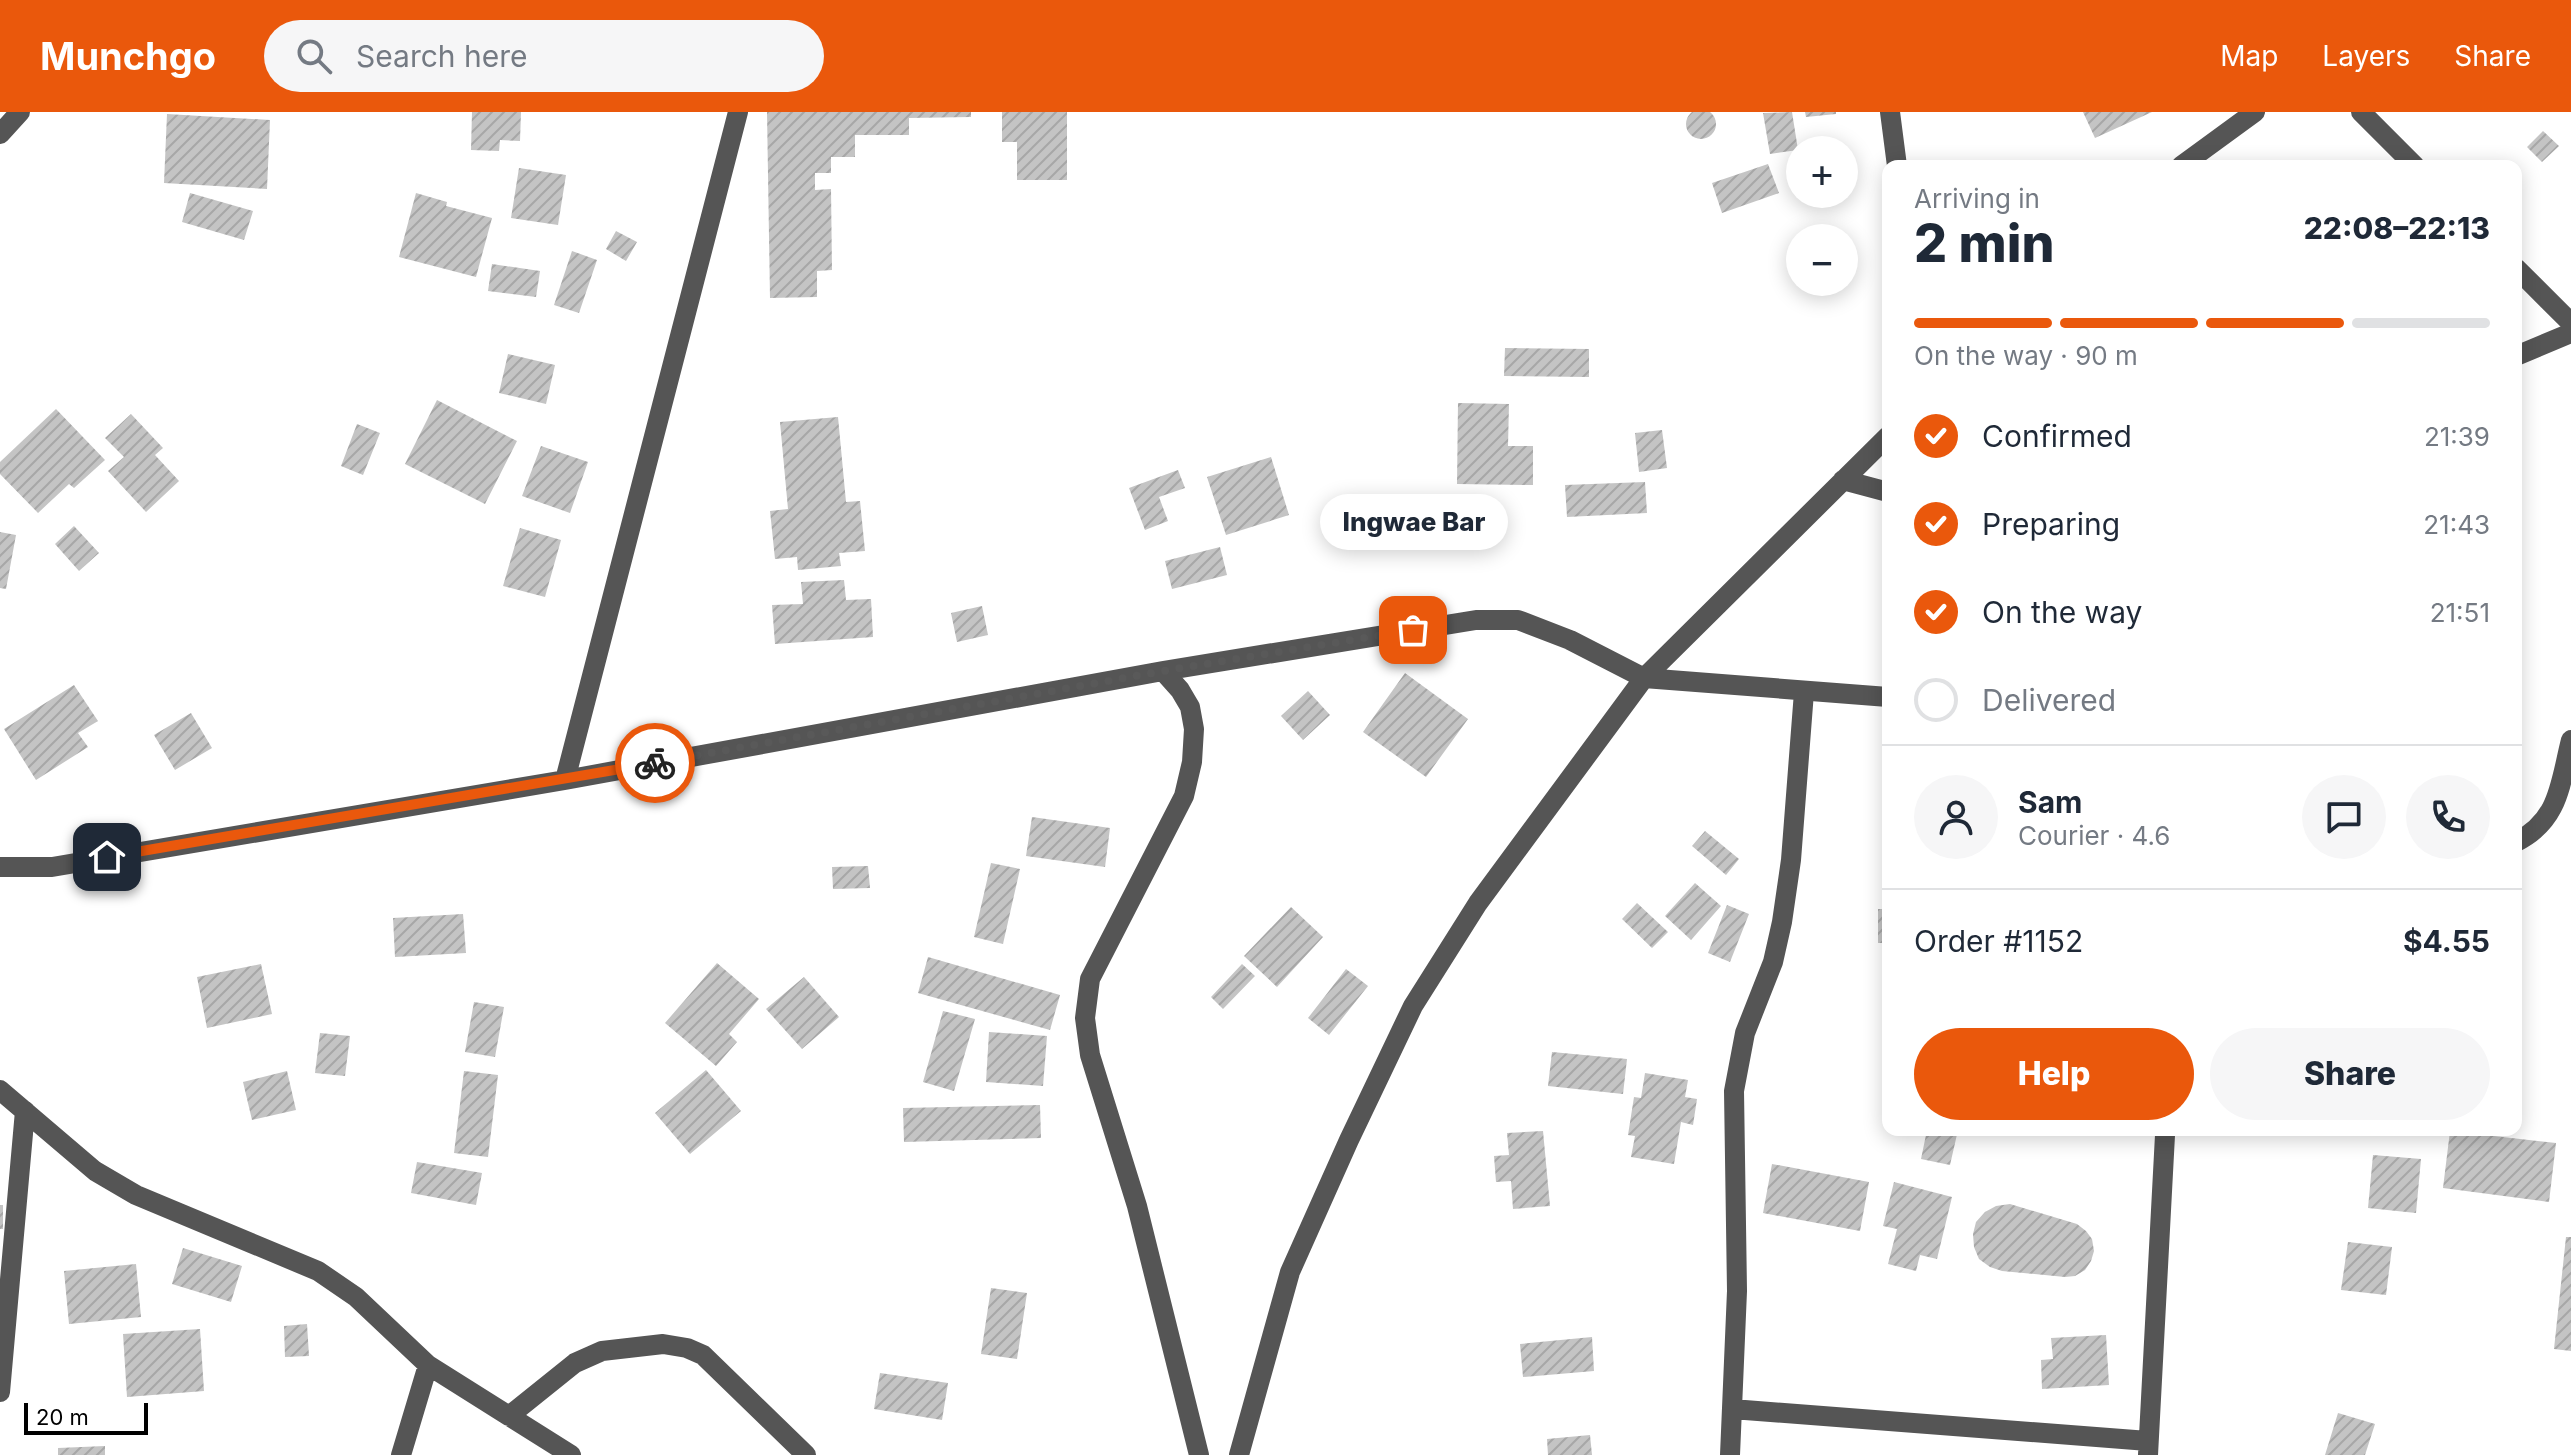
<!DOCTYPE html>
<meta charset="utf-8">
<style>
body{margin:0;font-family:Inter,sans-serif;background:#f6f6f7;color:#1f2937;height:100vh;display:flex;flex-direction:column;font-size:30px;white-space:nowrap}
*{box-sizing:border-box;margin:0}
p{font-size:26px;color:#747a83}
.icon{flex:none;width:44px;height:44px;fill:none;stroke:currentColor;stroke-width:2;stroke-linecap:round;stroke-linejoin:round}
.map{position:relative;flex:1;overflow:hidden}
.side{position:absolute;left:1882px;top:48px;width:640px;height:976px;display:flex;flex-direction:column;background:#fff;border-radius:16px;box-shadow:0 4px 20px #0003}
.side>*{flex:none}
.tools{position:absolute;left:1786px;top:24px;display:grid;gap:16px}
.tools a{display:grid;place-items:center;width:72px;height:72px;border-radius:50%;background:#fff;box-shadow:0 4px 20px #0003;font-size:40px}
.scale{position:absolute;left:24px;bottom:20px;width:124px;box-sizing:border-box;padding-left:8px;border:4px solid #000;border-top:0;font-size:22px;line-height:28px;white-space:nowrap;color:#000;-webkit-text-stroke:6px #fff;paint-order:stroke}
.pin{position:absolute;display:grid;place-items:center;width:68px;height:68px;color:#fff;margin:-34px;border-radius:16px;box-shadow:0 4px 12px #0006}
.courier{position:absolute;display:grid;place-items:center;width:80px;height:80px;margin:-40px;border:6px solid #ea580c;border-radius:50%;background:#fff;color:#222;box-shadow:0 2px 10px #0007}
.bubble{position:absolute;height:56px;border-radius:28px;background:#fff;box-shadow:0 4px 20px #0003;font-size:26px;font-weight:800;line-height:56px;text-align:center}
.overview em{font-style:normal;font-weight:800}
.overview div{display:flex;flex-direction:column-reverse}
.overview{display:flex;align-items:center;justify-content:space-between;height:136px;padding:0 32px}
h1{font-size:52px;font-weight:800;line-height:60px}
.bar{display:grid;grid-template-columns:repeat(4,1fr);gap:12px 8px;align-content:center;height:96px;padding:0 32px}
.bar i{height:10px;border-radius:6px;background:#e0e1e3}
.bar .selected{background:#ea580c}
.bar p{grid-column:span 4}
.line{display:flex;align-items:center;gap:20px;padding:0 32px;border-top:2px solid #e0e1e3}
.line div{flex:1}
.round{display:grid;place-items:center;flex:none;width:84px;height:84px;border-radius:42px;background:#f6f6f7}
ol{padding:0 32px;list-style:none}
li{display:flex;align-items:center;gap:24px;height:88px}
li p{margin-inline-start:auto}
li .icon{padding:8px;border-radius:50%;background:#ea580c;color:#fff;stroke-width:4}
li:last-child{color:#747a83}
li i{width:44px;height:44px;border:4px solid #e0e1e3;border-radius:50%}
.action{display:flex;gap:16px;margin-top:auto;padding:16px 32px}
.action a{flex:1;height:92px;border-radius:48px;background:#ea580c;color:#fff;font-size:32px;font-weight:800;line-height:92px;text-align:center}
.action a+a{background:#f6f6f7;color:#1f2937}
header{display:flex;align-items:center;gap:48px;box-sizing:border-box;height:112px;padding:0 40px;background:#ea580c;color:#fff}
header strong{font-size:38px}
nav{display:flex;gap:44px;margin-inline-start:auto;font-size:28px}
.search{width:560px;height:72px;background:#f6f6f7;display:flex;align-items:center;gap:20px;box-sizing:border-box;padding:0 28px;border-radius:44px;color:#747a83;font-size:30px}
.map>svg:first-child{display:block}
.building{fill:url(#building-hatch)}
.lines{fill:none;stroke-linecap:round;stroke-linejoin:round}
.minor{stroke:#555;stroke-width:20}
.done{stroke:#595959;stroke-width:8;stroke-dasharray:0 14.4}
.route{stroke:#ea580c;stroke-width:10}
</style>
<header>
<strong>Munchgo</strong>
<div class="search"><svg class="icon" aria-label="search" viewBox="0 0 24 24"><circle cx="10" cy="10" r="6"/><path d="M15 15l6 6"/></svg>Search here</div>
<nav><a>Map</a><a>Layers</a><a>Share</a></nav>
</header>
<div class="map">
<svg width="2571" height="1343" viewBox="0 0 2571 1343">
<defs>
<pattern id="building-hatch" width="6" height="6" patternUnits="userSpaceOnUse" patternTransform="scale(2)"><rect width="6" height="6" fill="#c4c4c4"/><path d="M-1 1l2-2M0 6l6-6M5 7l2-2" fill="none" stroke="#a7a7a7"/></pattern>
</defs>
<rect width="100%" height="100%" fill="#fff"/>
<path class="building" d="M1686 12a15 15 0 1 1 30 0a15 15 0 1 1-30 0Z
M 472,0 L 521,0 L 520,29 L 500,28 L 499,39 L 471,38 Z
M 767,0 L 971,0 L 971,5 L 909,6 L 909,23 L 855,23 L 855,45 L 831,45 L 831,61 L 815,61 L 815,78 L 831,77 L 832,158 L 817,159 L 817,185 L 770,186 Z
M 1002,0 L 1067,0 L 1067,68 L 1017,68 L 1017,30 L 1002,30 Z
M 1792,0 L 1798,38 L 1770,42 L 1763,1 Z
M 1805,0 L 1836,0 L 1836,2 L 1806,5 Z
M 2083,0 L 2152,0 L 2095,26 Z
M 167,2 L 270,8 L 267,77 L 164,71 Z
M 2543,19 L 2559,34 L 2542,50 L 2527,35 Z
M 1768,52 L 1779,81 L 1722,101 L 1712,71 Z
M 519,56 L 566,63 L 558,113 L 511,106 Z
M 190,81 L 253,99 L 244,128 L 182,110 Z
M 416,81 L 447,90 L 446,94 L 492,106 L 476,165 L 399,145 Z
M 616,119 L 637,130 L 626,149 L 606,137 Z
M 572,139 L 597,148 L 579,201 L 554,193 Z
M 492,152 L 540,159 L 536,185 L 488,179 Z
M 1505,236 L 1589,237 L 1589,265 L 1504,264 Z
M 508,242 L 555,253 L 546,292 L 499,281 Z
M 437,288 L 517,329 L 485,392 L 405,352 Z
M 1458,291 L 1509,292 L 1508,334 L 1533,334 L 1533,373 L 1457,372 Z
M 56,297 L 105,348 L 74,376 L 69,372 L 38,401 L 0,362 L 0,350 Z
M 131,302 L 163,336 L 155,343 L 179,369 L 146,400 L 108,359 L 124,345 L 105,326 Z
M 838,305 L 846,390 L 860,389 L 865,439 L 839,441 L 841,454 L 798,458 L 797,445 L 775,447 L 770,399 L 788,397 L 780,310 Z
M 357,312 L 380,321 L 363,363 L 341,354 Z
M 1662,318 L 1667,356 L 1639,360 L 1635,321 Z
M 541,334 L 588,350 L 570,401 L 522,384 Z
M 1271,345 L 1289,403 L 1226,423 L 1207,365 Z
M 1178,358 L 1185,376 L 1159,385 L 1168,409 L 1145,418 L 1129,376 Z
M 1645,370 L 1647,401 L 1567,405 L 1565,373 Z
M 74,414 L 99,441 L 79,459 L 55,432 Z
M 520,416 L 561,428 L 545,485 L 503,474 Z
M 0,420 L 16,423 L 6,477 L 0,476 Z
M 1220,435 L 1227,463 L 1172,477 L 1165,449 Z
M 844,468 L 846,488 L 871,487 L 873,525 L 775,532 L 772,493 L 803,492 L 801,470 Z
M 982,494 L 988,523 L 957,530 L 951,501 Z
M 1405,561 L 1468,607 L 1426,665 L 1363,620 Z
M 74,573 L 98,609 L 78,621 L 88,635 L 36,668 L 4,617 Z
M 1308,579 L 1330,603 L 1303,628 L 1281,604 Z
M 191,601 L 212,636 L 175,658 L 154,623 Z
M 1032,705 L 1110,716 L 1105,755 L 1026,744 Z
M 1705,719 L 1739,747 L 1726,763 L 1692,734 Z
M 991,751 L 1020,757 L 1003,832 L 974,825 Z
M 868,754 L 870,776 L 833,777 L 832,755 Z
M 1695,771 L 1721,794 L 1691,828 L 1665,804 Z
M 1637,791 L 1668,820 L 1652,836 L 1622,807 Z
M 1727,793 L 1749,802 L 1730,850 L 1708,841 Z
M 1291,795 L 1323,825 L 1277,875 L 1244,844 Z
M 1878,797 L 1888,797 L 1888,831 L 1878,831 Z
M 463,802 L 466,841 L 395,845 L 393,806 Z
M 928,845 L 1060,883 L 1050,918 L 918,881 Z
M 717,851 L 759,887 L 729,922 L 737,930 L 716,954 L 665,911 Z
M 261,852 L 272,902 L 207,916 L 197,865 Z
M 1242,852 L 1255,864 L 1223,897 L 1211,885 Z
M 1346,857 L 1368,874 L 1329,923 L 1308,906 Z
M 804,865 L 839,905 L 802,937 L 766,897 Z
M 474,890 L 504,895 L 495,945 L 465,940 Z
M 943,899 L 975,907 L 954,979 L 923,970 Z
M 989,920 L 1047,924 L 1043,974 L 986,970 Z
M 320,921 L 350,924 L 345,964 L 315,961 Z
M 1552,940 L 1627,947 L 1623,982 L 1548,974 Z
M 706,958 L 741,999 L 690,1042 L 655,1001 Z
M 287,959 L 296,998 L 252,1008 L 243,970 Z
M 464,959 L 498,963 L 488,1045 L 454,1041 Z
M 1645,961 L 1688,968 L 1685,985 L 1697,987 L 1693,1013 L 1681,1010 L 1674,1052 L 1631,1045 L 1635,1024 L 1628,1023 L 1634,985 L 1641,986 Z
M 1040,993 L 1041,1026 L 904,1030 L 903,996 Z
M 1927,1018 L 1958,1018 L 1950,1053 L 1921,1047 Z
M 1543,1019 L 1550,1094 L 1513,1097 L 1511,1069 L 1496,1070 L 1494,1044 L 1509,1043 L 1507,1021 Z
M 2450,1019 L 2556,1031 L 2549,1090 L 2443,1076 Z
M 2373,1043 L 2421,1047 L 2416,1101 L 2368,1096 Z
M 417,1050 L 482,1061 L 476,1093 L 411,1081 Z
M 1772,1052 L 1869,1070 L 1860,1119 L 1763,1101 Z
M 1894,1070 L 1952,1085 L 1937,1147 L 1920,1143 L 1916,1159 L 1888,1152 L 1897,1117 L 1883,1114 Z
M 2010,1092 L 2077,1112 L 2086,1119 L 2092,1127 L 2094,1139 L 2091,1149 L 2085,1158 L 2075,1164 L 2065,1165 L 2002,1159 L 1990,1155 L 1979,1147 L 1974,1135 L 1973,1122 L 1976,1110 L 1985,1100 L 1996,1094 Z
M 0,1093 L 3,1093 L 3,1117 L 0,1117 Z
M 2566,1125 L 2571,1125 L 2571,1239 L 2554,1237 Z
M 2348,1130 L 2392,1135 L 2386,1183 L 2341,1178 Z
M 183,1136 L 242,1154 L 231,1190 L 172,1172 Z
M 136,1152 L 141,1205 L 69,1212 L 64,1159 Z
M 991,1176 L 1027,1181 L 1017,1247 L 981,1242 Z
M 307,1212 L 309,1244 L 285,1245 L 284,1214 Z
M 200,1217 L 204,1279 L 127,1285 L 123,1222 Z
M 2106,1223 L 2109,1273 L 2042,1277 L 2041,1248 L 2053,1247 L 2051,1226 Z
M 1592,1225 L 1594,1259 L 1523,1265 L 1520,1232 Z
M 880,1261 L 948,1271 L 942,1308 L 874,1297 Z
M 2338,1301 L 2375,1312 L 2365,1343 L 2325,1343 Z
M 1590,1323 L 1592,1343 L 1548,1343 L 1547,1327 Z
M 105,1334 L 105,1343 L 58,1343 L 58,1336 Z"/>
<g class="lines">
<path class="minor" d="M 1890,0 L 1897,54
M 2361,0 L 2415,54
M 0,22 L 20,0
M 2181,54 L 2255,0
M 2516,156 L 2571,211
M 2516,244 L 2571,221
M 1843,368 L 1888,380
M 1163,559 L 1180,578 L 1190,595 L 1194,617 L 1192,650 L 1184,684 L 1090,867 L 1085,906 L 1090,943 L 1137,1094 L 1199,1343
M 565,668 L 738,0
M 2516,730 C 2560,708 2560,671 2571,628
M 0,755 L 52,755 L 565,668 L 1163,559 L 1476,508 L 1518,508 L 1570,528 L 1644,566 L 1888,585
M 0,978 L 95,1059 L 136,1083 L 318,1159 L 356,1185 L 428,1253 L 571,1343
M 0,1280 L 25,999
M 1732,1297 L 2148,1329
M 509,1304 L 575,1251 L 602,1239 L 663,1232 L 687,1236 L 703,1243 L 806,1343
M 401,1343 L 428,1253
M 1239,1343 L 1290,1160 L 1349,1028 L 1413,894 L 1478,791 L 1644,566 L 1888,324
M 1730,1343 L 1737,1179 L 1734,979 L 1745,921 L 1773,850 L 1782,810 L 1791,748 L 1804,580
M 2148,1343 L 2165,1023"/>
</g>
<g class="lines">
<path class="done" d="M 655,651 L 1163,559 L 1413,518"/>
<path class="route" d="M 107,745 L 655,651"/>
</g>
</svg>
<div class="tools">
<a>+</a>
<a>−</a>
</div>
<div class="scale">20 m</div>
<div class="pin" style="left:1413px;top:518px;background:#ea580c"><svg class="icon" aria-label="bag" viewBox="0 0 24 24"><path d="M5 8h14l-1 12H6zM9 8a3 3 0 0 1 6 0"/></svg></div>
<div class="pin" style="left:107px;top:745px;background:#1f2937"><svg class="icon" aria-label="home" viewBox="0 0 24 24"><path d="M3 11l9-7 9 7M6 9v11h12V9"/></svg></div>
<div class="courier" style="left:655px;top:651px"><svg class="icon" aria-label="bike" viewBox="0 0 24 24"><circle cx="6" cy="16" r="4"/><circle cx="18" cy="16" r="4"/><path d="M6 16l4-8h5l3 8M10 8l3 8H6M13 5h3"/></svg></div>
<div class="bubble" style="left:1320px;top:382px;width:188px">Ingwae Bar</div>
<section class="side">
<div class="overview"><div><h1>2 min</h1><p>Arriving in</p></div><em>22:08–22:13</em></div>
<div class="bar"><i class="selected"></i><i class="selected"></i><i class="selected"></i><i></i><p>On the way · 90 m</p></div>
<ol>
<li><svg class="icon" aria-label="check" viewBox="0 0 24 24"><path d="M5 12l5 5 9-10"/></svg>Confirmed<p>21:39</p></li>
<li><svg class="icon" aria-label="check" viewBox="0 0 24 24"><path d="M5 12l5 5 9-10"/></svg>Preparing<p>21:43</p></li>
<li><svg class="icon" aria-label="check" viewBox="0 0 24 24"><path d="M5 12l5 5 9-10"/></svg>On the way<p>21:51</p></li>
<li><i></i>Delivered</li>
</ol>
<div class="line" style="height:144px"><a class="round"><svg class="icon" aria-label="person" viewBox="0 0 24 24"><circle cx="12" cy="8" r="4"/><path d="M4 21q1-7 8-7t8 7"/></svg></a><div><b>Sam</b><p>Courier · 4.6</p></div><a class="round"><svg class="icon" aria-label="chat" viewBox="0 0 24 24"><path d="M4 5h16v11H9l-5 4z"/></svg></a><a class="round"><svg class="icon" aria-label="phone" viewBox="0 0 24 24"><path d="M5 4h4l2 5-3 2q2 4 5 5l2-3 5 2v4C11 20 4 13 5 4z"/></svg></a></div>
<div class="line" style="height:104px"><div>Order #1152</div><b>$4.55</b></div>
<div class="action"><a>Help</a><a>Share</a></div>
</section>
</div>
